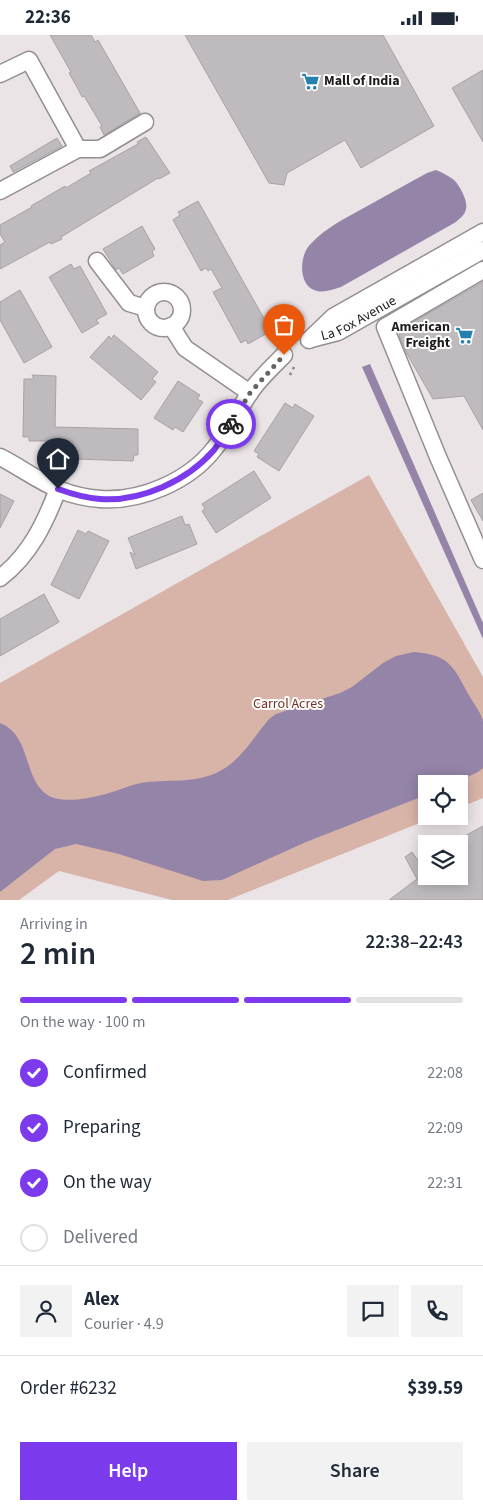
<!DOCTYPE html>
<meta charset="utf-8">
<style>
body{margin:0;font-family:"Source Sans 3",sans-serif;background:#f2f2f3;color:#1f2937;height:100vh;display:flex;flex-direction:column;font-size:19px;white-space:nowrap}
*{box-sizing:border-box;margin:0}
p{font-size:16px;color:#747a83}
.icon{flex:none;width:28px;height:28px;fill:none;stroke:currentColor;stroke-width:2;stroke-linecap:round;stroke-linejoin:round}
.map{position:relative;height:865px;overflow:hidden}
.side{display:flex;flex-direction:column;background:#fff;flex:1}
.side>*{flex:none}
.controls{position:absolute;left:418px;top:740px;display:grid;gap:10px}
.controls a{display:grid;place-items:center;width:50px;height:50px;border-radius:0px;background:#fff;box-shadow:0 2px 12px #0003;font-size:25px}
.pin{position:absolute;display:grid;place-items:center;width:42px;height:42px;color:#fff;margin:-51px -21px;border-radius:50% 50% 50% 0;rotate:-45deg;box-shadow:0 0 5px #0007}
.pin .icon{rotate:45deg}
.courier{position:absolute;display:grid;place-items:center;width:50px;height:50px;margin:-25px;border:4px solid #7c3aed;border-radius:50%;background:#fff;color:#222;box-shadow:0 1px 6px #0007}
.overview em{font-style:normal;font-weight:600}
.overview div{display:flex;flex-direction:column-reverse}
.overview{display:flex;align-items:center;justify-content:space-between;height:85px;padding:0 20px}
h1{font-size:32px;font-weight:600;line-height:38px}
.bar{display:grid;grid-template-columns:repeat(4,1fr);gap:8px 5px;align-content:center;height:60px;padding:0 20px}
.bar i{height:6px;border-radius:4px;background:#e0e1e3}
.bar .current{background:#7c3aed}
.bar p{grid-column:span 4}
.line{display:flex;align-items:center;gap:12px;padding:0 20px;border-top:1px solid #e0e1e3}
.line div{flex:1}
.round{display:grid;place-items:center;flex:none;width:52px;height:52px;border-radius:0px;background:#f2f2f3}
ol{padding:0 20px;list-style:none}
li{display:flex;align-items:center;gap:15px;height:55px}
li p{margin-inline-start:auto}
li .icon{padding:5px;border-radius:50%;background:#7c3aed;color:#fff;stroke-width:4}
li:last-child{color:#747a83}
li i{width:28px;height:28px;border:2px solid #e0e1e3;border-radius:50%}
.action{display:flex;gap:10px;margin-top:auto;padding:10px 20px}
.action a{flex:1;height:58px;border-radius:0px;background:#7c3aed;color:#fff;font-size:20px;font-weight:600;line-height:58px;text-align:center}
.action a+a{background:#f2f2f3;color:#1f2937}
.status{display:flex;justify-content:space-between;align-items:center;height:35px;padding:0 25px;background:#fff;direction:ltr}
.status svg{height:14px;fill:currentColor}
.map>svg:first-child{display:block}
.green{fill:#d8b3a8}
.water{fill:#9384a8}
.building{fill:#bebabe;stroke:#a6a2a6}
.lines{fill:none;stroke-linecap:round;stroke-linejoin:round}
.minor-casing{stroke:#948e91;stroke-width:19}
.path{stroke:#8a8687;stroke-width:2.5;stroke-dasharray:2.5 4;stroke-linecap:butt}
.minor{stroke:#fff;stroke-width:16}
.done{stroke:#656263;stroke-width:5;stroke-dasharray:0 9}
.route{stroke:#7c3aed;stroke-width:6}
.labels{text-anchor:middle;dominant-baseline:central;stroke-width:4;stroke-linejoin:round;paint-order:stroke}
.poi-label{font-size:14px;font-weight:bold;fill:#1e1c1c;stroke:#fff;text-anchor:start}
.street-label{font-size:14px;fill:#1e1c1c;stroke:#fff}
.park-label{font-size:14px;fill:#6f3626;stroke:#fff}
</style>
<div class="status"><b>22:36</b><svg viewBox="0 0 49 12"><path d="M0 12V9h3v3zM5 12V6h3v6zM10 12V3h3v9zM15 12V0h3v12zM26 1h20v11H26zM47 4h2v5h-2z"/></svg></div>
<div class="map">
<svg width="483" height="865" viewBox="0 0 483 865">
<rect width="100%" height="100%" fill="#eae4e6"/>
<path class="green" d="M 369,440 L 483,642 L 483,763 L 459,773 L 459,749 L 426,749 L 426,781 L 437,781 L 228,865 L 172,865 L 59,836 L 19,865 L 0,865 L 0,648 Z"/>
<path class="water" d="M 436,135 C 443,138 449,141 454,145 C 460,151 468,166 466,174 C 465,180 460,183 456,187 L 341,252 C 333,254 325,258 317,256 C 299,252 299,225 308,212 C 317,201 330,192 342,185 L 427,138 Z
M 370,329 L 483,588 L 483,604 L 362,332 Z
M 414,617 C 451,620 453,632 470,662 C 474,669 481,678 483,686 C 483,697 483,720 483,733 L 478,737 L 453,749 L 426,749 L 426,760 L 306,807 L 222,845 L 203,846 L 119,819 L 76,809 L 55,814 L 0,857 L 0,688 C 31,700 23,742 46,759 C 60,770 93,763 109,758 C 120,755 130,750 141,748 C 167,744 197,749 220,736 C 241,725 254,702 269,684 L 276,679 L 340,658 L 352,652 L 383,628 L 396,621 Z"/>
<path class="building" d="M 50,0 L 91,0 L 95,7 L 98,5 L 140,78 L 104,100 L 100,92 L 102,91 L 84,61 L 82,62 L 77,52 L 69,38 L 71,37 Z
M 185,0 L 383,0 L 434,91 L 361,133 L 345,105 L 287,138 L 284,150 L 269,148 Z
M 483,35 L 483,107 L 452,53 Z
M 146,102 L 170,138 L 159,144 L 158,143 L 61,202 L 62,204 L 51,209 L 50,207 L 0,234 L 0,210 L 5,207 L 0,199 L 0,190 L 32,172 L 31,171 L 65,151 L 66,153 L 91,138 L 89,136 L 138,109 L 137,107 Z
M 57,103 L 62,111 L 13,137 L 10,131 Z
M 198,166 L 271,296 L 248,309 L 246,305 L 241,308 L 213,257 L 222,253 L 211,234 L 208,236 L 206,233 L 201,236 L 173,185 L 180,180 L 178,177 Z
M 142,191 L 155,214 L 152,216 L 154,221 L 123,239 L 119,233 L 116,235 L 103,214 Z
M 71,229 L 74,234 L 80,231 L 107,279 L 96,285 L 99,288 L 82,298 L 49,242 Z
M 483,247 L 483,395 L 464,361 L 433,364 L 406,317 L 399,300 L 401,294 Z
M 20,255 L 52,312 L 24,328 L 0,285 L 0,267 Z
M 114,300 L 158,337 L 152,344 L 156,347 L 141,365 L 90,322 L 109,301 L 111,304 Z
M 32,340 L 56,341 L 55,392 L 138,394 L 138,420 L 134,420 L 133,426 L 76,424 L 76,417 L 72,417 L 72,406 L 29,406 L 29,402 L 23,402 L 24,344 L 34,344 Z
M 178,346 L 200,360 L 197,364 L 203,367 L 183,397 L 175,392 L 173,395 L 154,383 Z
M 285,368 L 293,373 L 295,369 L 314,381 L 279,436 L 257,422 L 259,419 L 254,416 Z
M 254,436 L 271,463 L 216,498 L 202,476 L 205,474 L 202,469 Z
M 483,458 L 483,486 L 471,465 Z
M 0,459 L 14,466 L 0,493 Z
M 182,481 L 185,490 L 189,489 L 197,509 L 136,534 L 130,517 L 135,520 L 128,503 Z
M 78,495 L 86,499 L 88,496 L 109,506 L 79,564 L 51,550 Z
M 44,559 L 59,587 L 0,621 L 0,584 Z
M 483,791 L 483,865 L 389,865 L 417,844 L 405,822 L 412,817 L 419,827 L 426,823 L 426,841 L 459,841 L 459,804 Z"/>
<g class="lines">
<defs>
<g id="minor">
<path d="M 0,39 L 29,25 L 78,114 L 0,156"/>
<path d="M 78,114 L 100,114 L 145,87"/>
<path d="M 97,226 L 129,268 L 146,273"/>
<path d="M 483,235 L 385,292 L 438,422 L 483,525"/>
<circle cx="164" cy="275" r="18"/>
<path d="M 171,291 L 185,313 L 250,358"/>
<path id="s1" d="M 311,304 L 338,297 L 483,215"/>
<path d="M 309,305 L 333,282 L 483,197"/>
<path d="M 0,422 C 20,432 38,446 60,455 C 73,460 86,463 100,464 C 141,467 189,446 214,414 C 228,397 237,377 249,359 C 258,345 272,332 284,320"/>
<path d="M 0,543 C 30,520 45,488 58,454"/>
</g>
</defs>
<use href="#minor" class="minor-casing"/>
<path class="path" d="M 290,340 L 295,330"/>
<use href="#minor" class="minor"/>
</g>
<g class="lines">
<path class="done" d="M 231,389 L 250,358 L 284,320"/>
<path class="route" d="M 58,454 C 72,459 85,463 100,464 C 141,467 187,446 214,415 C 220,407 226,398 231,389"/>
</g>
<defs>
<symbol id="supermarket-bare" viewBox="-9 -9 18 18"><path d="M-6-5.5h2.5l.6 2H6L4.5 2H-2.5L-4.4-4H-6ZM-1.5 3.2a1.3 1.3 0 1 0 .1 0ZM3 3.2a1.3 1.3 0 1 0 .1 0Z" fill="#2481ae" stroke="#fff" stroke-width="2.5" paint-order="stroke"/></symbol>
</defs>
<g fill-rule="evenodd">
<use href="#supermarket-bare" x="298" y="34" width="25" height="25"/>
<use href="#supermarket-bare" x="452" y="288" width="25" height="25"/>
</g>
<g class="labels">
<g class="poi-label">
<text x="324" y="46">Mall of India</text>
<text x="450" y="292" text-anchor="end">American<tspan x="450" dy="16">Freight</tspan></text>
</g>
<g class="street-label">
<text stroke="none"><textPath href="#s1" startOffset="52">La Fox Avenue</textPath></text>
</g>
<g class="park-label">
<text x="288" y="669">Carrol Acres</text>
</g>
</g>
</svg>
<div class="controls">
<a><svg class="icon" aria-label="locate" viewBox="0 0 24 24"><circle cx="12" cy="12" r="6"/><path d="M12 2v4M12 18v4M2 12h4M18 12h4"/></svg></a>
<a><svg class="icon" aria-label="layers" viewBox="0 0 24 24"><path d="M12 4l9 5-9 5-9-5zM3 14l9 5 9-5"/></svg></a>
</div>
<div class="pin" style="left:284px;top:320px;background:#ea580c"><svg class="icon" aria-label="bag" viewBox="0 0 24 24"><path d="M5 8h14l-1 12H6zM9 8a3 3 0 0 1 6 0"/></svg></div>
<div class="pin" style="left:58px;top:454px;background:#1f2937"><svg class="icon" aria-label="home" viewBox="0 0 24 24"><path d="M3 11l9-7 9 7M6 9v11h12V9"/></svg></div>
<div class="courier" style="left:231px;top:389px"><svg class="icon" aria-label="bike" viewBox="0 0 24 24"><circle cx="6" cy="16" r="4"/><circle cx="18" cy="16" r="4"/><path d="M6 16l4-8h5l3 8M10 8l3 8H6M13 5h3"/></svg></div>
</div>
<section class="side">
<div class="overview"><div><h1>2 min</h1><p>Arriving in</p></div><em>22:38–22:43</em></div>
<div class="bar"><i class="current"></i><i class="current"></i><i class="current"></i><i></i><p>On the way · 100 m</p></div>
<ol>
<li><svg class="icon" aria-label="check" viewBox="0 0 24 24"><path d="M5 12l5 5 9-10"/></svg>Confirmed<p>22:08</p></li>
<li><svg class="icon" aria-label="check" viewBox="0 0 24 24"><path d="M5 12l5 5 9-10"/></svg>Preparing<p>22:09</p></li>
<li><svg class="icon" aria-label="check" viewBox="0 0 24 24"><path d="M5 12l5 5 9-10"/></svg>On the way<p>22:31</p></li>
<li><i></i>Delivered</li>
</ol>
<div class="line" style="height:90px"><a class="round"><svg class="icon" aria-label="person" viewBox="0 0 24 24"><circle cx="12" cy="8" r="4"/><path d="M4 21q1-7 8-7t8 7"/></svg></a><div><b>Alex</b><p>Courier · 4.9</p></div><a class="round"><svg class="icon" aria-label="chat" viewBox="0 0 24 24"><path d="M4 5h16v11H9l-5 4z"/></svg></a><a class="round"><svg class="icon" aria-label="phone" viewBox="0 0 24 24"><path d="M5 4h4l2 5-3 2q2 4 5 5l2-3 5 2v4C11 20 4 13 5 4z"/></svg></a></div>
<div class="line" style="height:65px"><div>Order #6232</div><b>$39.59</b></div>
<div class="action"><a>Help</a><a>Share</a></div>
</section>
